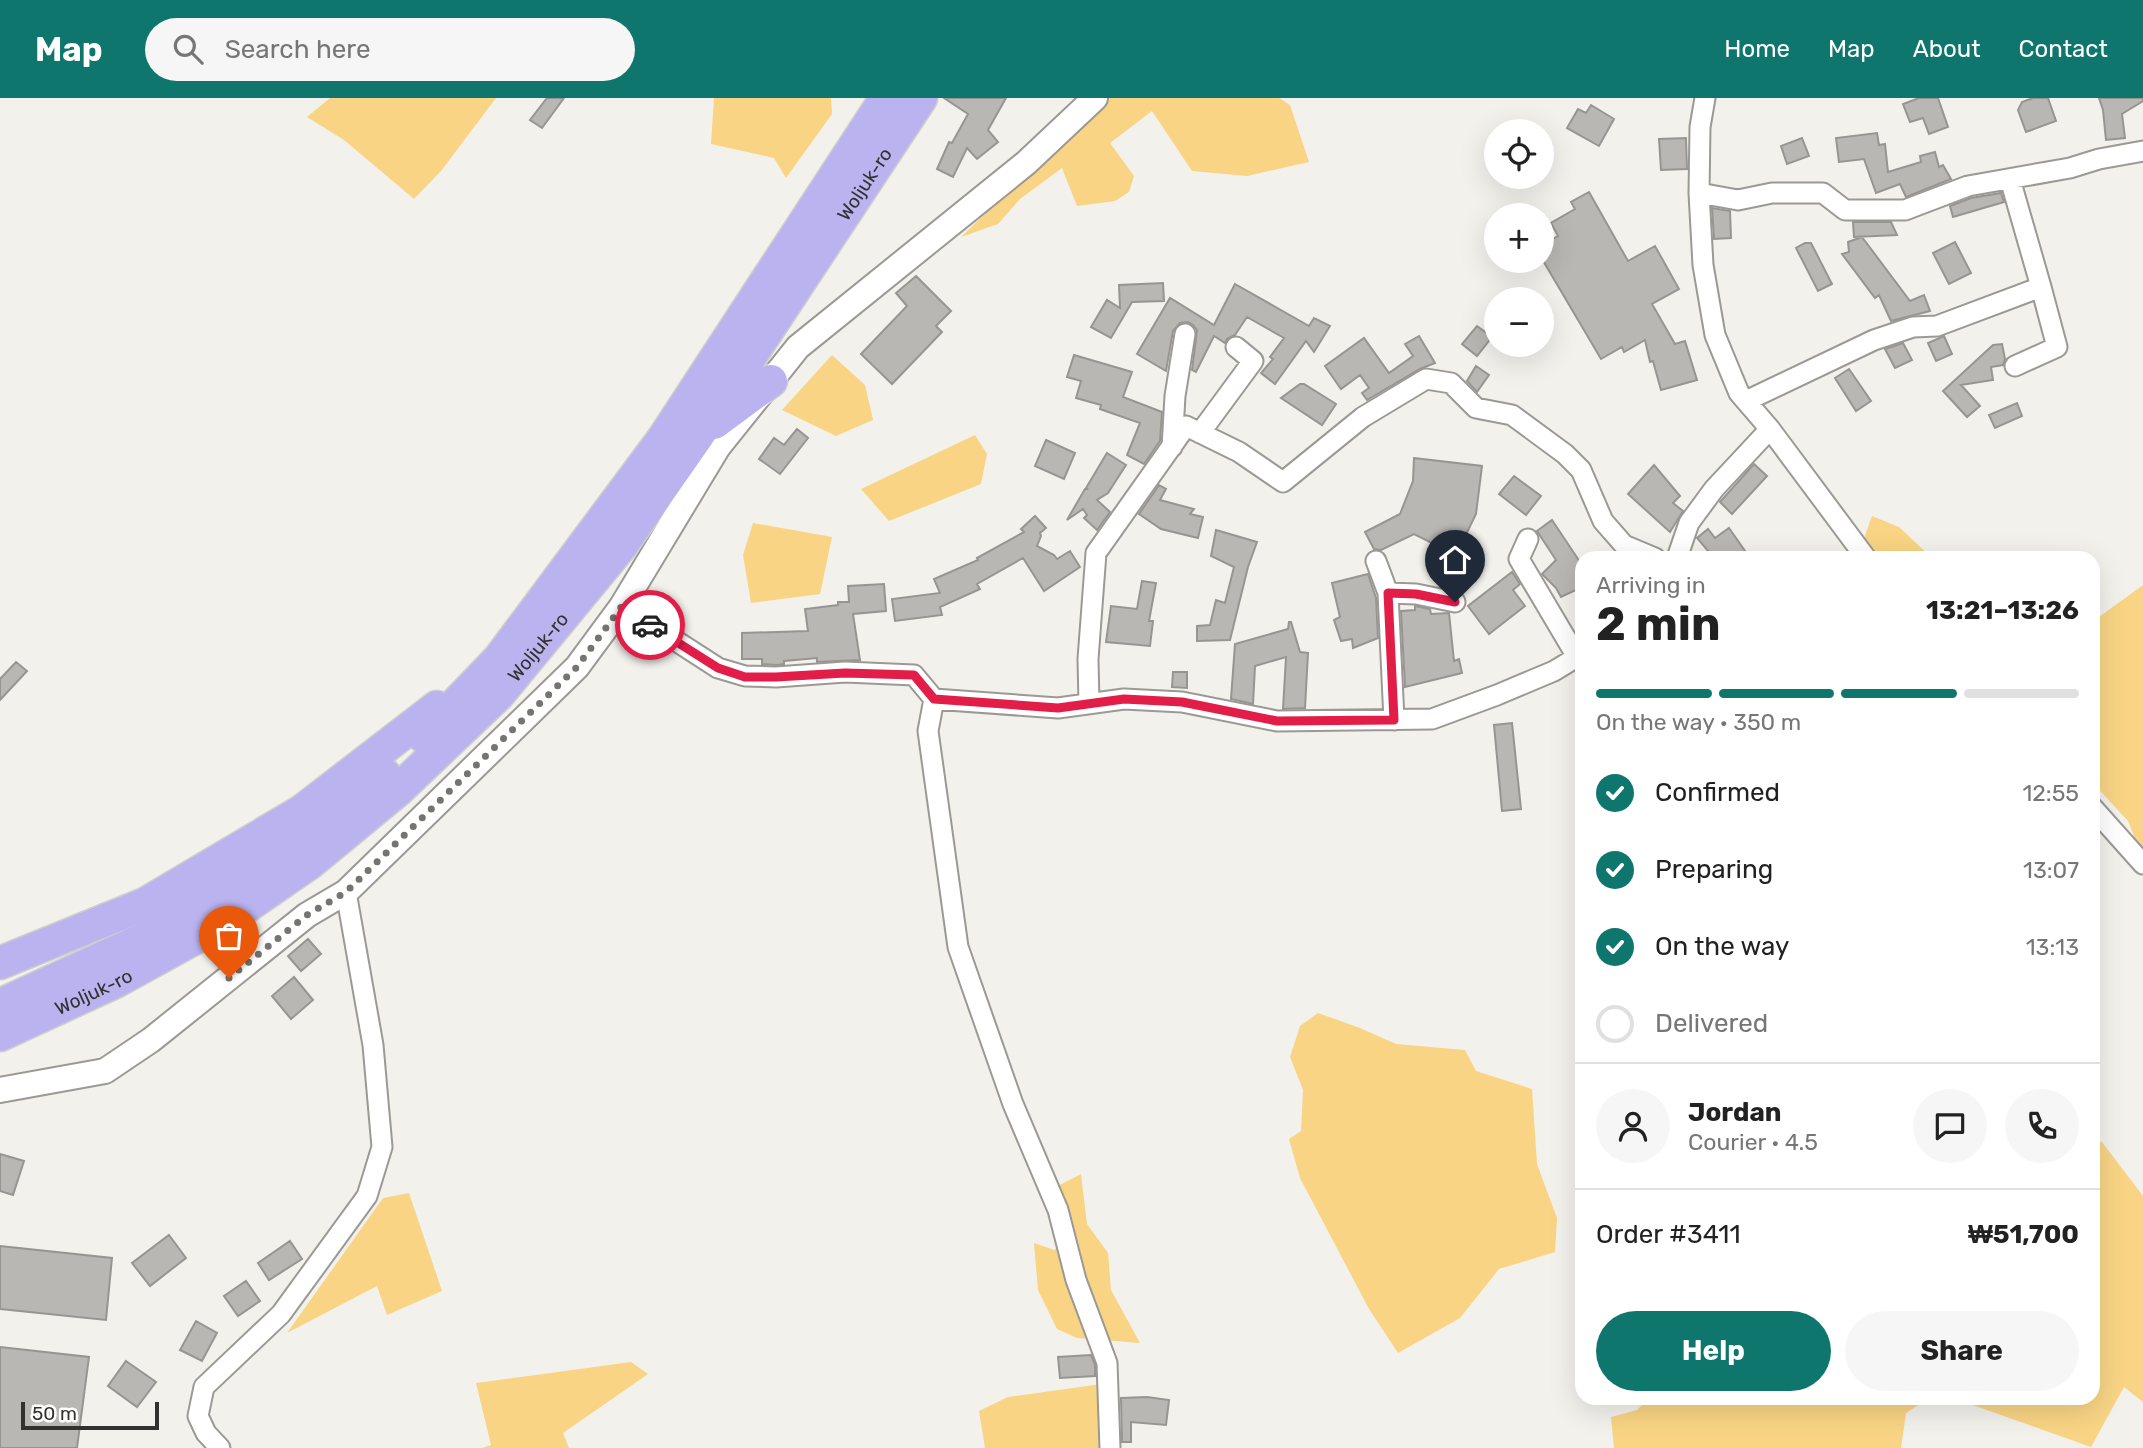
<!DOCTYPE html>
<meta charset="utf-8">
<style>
body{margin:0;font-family:Rubik,sans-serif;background:#f6f6f6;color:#222;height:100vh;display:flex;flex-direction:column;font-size:26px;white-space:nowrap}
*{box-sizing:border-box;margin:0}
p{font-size:23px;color:#767676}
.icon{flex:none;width:38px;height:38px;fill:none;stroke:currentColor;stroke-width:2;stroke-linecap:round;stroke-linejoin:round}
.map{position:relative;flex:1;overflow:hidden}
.details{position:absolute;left:1575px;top:453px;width:525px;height:854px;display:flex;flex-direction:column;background:#fff;border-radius:21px;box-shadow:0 7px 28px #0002}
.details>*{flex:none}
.controls{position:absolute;left:1484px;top:21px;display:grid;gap:14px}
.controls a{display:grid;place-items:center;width:70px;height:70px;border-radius:50%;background:#fff;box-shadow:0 7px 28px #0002;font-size:35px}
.scale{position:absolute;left:21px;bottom:18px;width:138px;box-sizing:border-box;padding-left:7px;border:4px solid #32312f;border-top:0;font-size:19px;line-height:24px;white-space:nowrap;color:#32312f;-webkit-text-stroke:5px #fffffe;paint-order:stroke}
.pin{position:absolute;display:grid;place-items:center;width:60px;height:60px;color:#fff;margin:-72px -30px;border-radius:50% 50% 50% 0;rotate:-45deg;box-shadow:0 0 7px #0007}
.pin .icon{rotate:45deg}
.courier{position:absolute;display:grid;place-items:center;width:70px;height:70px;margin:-35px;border:5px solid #e11d48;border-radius:50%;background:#fff;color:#222;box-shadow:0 2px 9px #0007}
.head em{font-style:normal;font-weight:700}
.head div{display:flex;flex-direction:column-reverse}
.head{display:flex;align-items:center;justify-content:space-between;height:119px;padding:0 21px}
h1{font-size:46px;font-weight:700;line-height:52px}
.bar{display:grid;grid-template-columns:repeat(4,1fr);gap:10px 7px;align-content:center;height:84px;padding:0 21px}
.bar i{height:9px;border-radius:5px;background:#e0e0e0}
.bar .selected{background:#0f766e}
.bar p{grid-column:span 4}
.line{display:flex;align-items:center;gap:18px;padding:0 21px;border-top:2px solid #e0e0e0}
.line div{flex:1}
.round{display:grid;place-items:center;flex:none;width:74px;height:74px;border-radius:37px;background:#f6f6f6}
ol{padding:0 21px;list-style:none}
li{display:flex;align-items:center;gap:21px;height:77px}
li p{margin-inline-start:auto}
li .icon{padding:7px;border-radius:50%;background:#0f766e;color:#fff;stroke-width:4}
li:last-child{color:#767676}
li i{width:38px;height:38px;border:4px solid #e0e0e0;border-radius:50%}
.button{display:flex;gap:14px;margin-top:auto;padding:14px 21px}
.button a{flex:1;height:80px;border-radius:42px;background:#0f766e;color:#fff;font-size:28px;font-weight:700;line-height:80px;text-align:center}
.button a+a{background:#f6f6f6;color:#222}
header{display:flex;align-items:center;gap:42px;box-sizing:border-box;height:98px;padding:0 35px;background:#0f766e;color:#fff}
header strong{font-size:33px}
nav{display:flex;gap:38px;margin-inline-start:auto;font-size:24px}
.search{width:490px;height:63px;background:#f6f6f6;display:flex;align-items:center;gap:18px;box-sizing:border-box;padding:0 24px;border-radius:38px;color:#767676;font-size:26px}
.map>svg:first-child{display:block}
.green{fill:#f8d484}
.building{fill:#b9b7b3;stroke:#979591;stroke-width:2}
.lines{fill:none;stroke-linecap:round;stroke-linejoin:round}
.minor-casing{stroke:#9b9994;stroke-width:23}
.tertiary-casing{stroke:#9b9994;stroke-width:28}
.primary-casing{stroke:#cececd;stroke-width:35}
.minor{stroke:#fff;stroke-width:19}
.tertiary{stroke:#fff;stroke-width:24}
.primary{stroke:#bbb3ef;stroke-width:32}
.done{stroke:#767471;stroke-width:7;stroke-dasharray:0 12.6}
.route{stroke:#e11d48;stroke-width:9}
.labels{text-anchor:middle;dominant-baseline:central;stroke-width:7;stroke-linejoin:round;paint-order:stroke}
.street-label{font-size:19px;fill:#32312f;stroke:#fffffe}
</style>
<header>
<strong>Map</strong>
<div class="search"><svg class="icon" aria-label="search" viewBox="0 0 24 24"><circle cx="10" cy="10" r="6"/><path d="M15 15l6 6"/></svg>Search here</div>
<nav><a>Home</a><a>Map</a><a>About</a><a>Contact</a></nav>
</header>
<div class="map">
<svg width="2143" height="1350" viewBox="0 0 2143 1350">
<rect width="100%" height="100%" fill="#f3f1ec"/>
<path class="green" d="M 330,0 L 496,0 L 441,73 L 414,101 L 344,42 L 307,19 Z
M 714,0 L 831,0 L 832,16 L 786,80 L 774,60 L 711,46 Z
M 1105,0 L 1279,0 L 1290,7 L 1309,64 L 1247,78 L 1192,73 L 1152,13 L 1110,45 L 1134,78 L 1129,94 L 1115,103 L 1077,108 L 1062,70 L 1020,101 L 998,126 L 961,139 Z
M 832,257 L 865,287 L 873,322 L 836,338 L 782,312 Z
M 975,337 L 987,356 L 981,386 L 889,423 L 861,391 Z
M 1872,418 L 1899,429 L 1932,460 L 1857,460 Z
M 753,425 L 832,439 L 820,496 L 751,505 L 743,457 Z
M 2143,487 L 2143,760 L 2128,723 L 2093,685 L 2093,520 L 2099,519 Z
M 1318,915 L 1360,930 L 1396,946 L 1465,952 L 1476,973 L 1532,991 L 1537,1066 L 1557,1120 L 1555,1154 L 1499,1171 L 1460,1220 L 1398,1255 L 1369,1211 L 1300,1080 L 1289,1041 L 1301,1033 L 1303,992 L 1290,959 L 1300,928 Z
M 2093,1042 L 2102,1044 L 2143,1098 L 2143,1304 L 2124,1289 L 2091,1349 L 1953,1300 L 2093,1300 Z
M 1081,1076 L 1087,1126 L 1108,1155 L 1111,1192 L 1140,1245 L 1077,1240 L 1057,1231 L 1038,1192 L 1034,1145 L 1054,1152 L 1070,1140 L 1056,1089 Z
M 409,1095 L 442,1193 L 387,1217 L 377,1188 L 287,1235 L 383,1100 Z
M 631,1264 L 648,1276 L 563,1335 L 569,1350 L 482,1350 L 491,1347 L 476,1285 Z
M 1101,1286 L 1100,1350 L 985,1350 L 979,1313 L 1008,1299 Z
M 1649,1300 L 1929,1300 L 1906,1315 L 1901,1350 L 1614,1350 L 1611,1319 L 1637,1312 Z"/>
<path class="building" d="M 547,0 L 564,0 L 542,30 L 530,22 Z
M 944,0 L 1006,0 L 988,32 L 998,44 L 977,61 L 967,50 L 953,79 L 937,71 L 949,44 L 952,45 L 968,16 Z
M 1919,0 L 1938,0 L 1948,29 L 1929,36 L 1923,20 L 1910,24 L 1903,6 Z
M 2033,0 L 2048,0 L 2056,23 L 2026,34 L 2018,12 L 2022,4 Z
M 2099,0 L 2143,0 L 2143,3 L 2122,16 L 2125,40 L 2106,42 L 2103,12 Z
M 1591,7 L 1614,21 L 1599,48 L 1567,30 L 1578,11 L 1586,15 Z
M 1877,35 L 1879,47 L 1885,46 L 1888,74 L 1921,64 L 1920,58 L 1935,54 L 1939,69 L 1943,67 L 1951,81 L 1906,99 L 1900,86 L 1876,95 L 1864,61 L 1839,64 L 1836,40 Z
M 1686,40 L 1687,71 L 1661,72 L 1659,41 Z
M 1802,40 L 1809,58 L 1787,66 L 1781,48 Z
M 1589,94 L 1628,163 L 1655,148 L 1679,191 L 1652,206 L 1675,246 L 1685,243 L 1697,282 L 1661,292 L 1653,263 L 1650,264 L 1645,242 L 1624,254 L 1622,249 L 1601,261 L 1542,161 L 1542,147 L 1558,138 L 1551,125 L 1575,111 L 1571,104 Z
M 2001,95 L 2004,104 L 1953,119 L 1950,108 L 1971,100 Z
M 1712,110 L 1730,113 L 1731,140 L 1714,141 Z
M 1853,124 L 1891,124 L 1897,137 L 1854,139 Z
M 1862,139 L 1910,203 L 1924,197 L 1930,213 L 1891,223 L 1879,197 L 1875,200 L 1842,156 L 1849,154 L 1848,144 Z
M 1955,144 L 1971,175 L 1949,186 L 1933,155 Z
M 1805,145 L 1811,145 L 1832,186 L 1818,193 L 1796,150 Z
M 916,178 L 951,213 L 936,228 L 942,234 L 892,286 L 861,256 L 907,208 L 896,195 Z
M 1163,185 L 1164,203 L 1132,204 L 1111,240 L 1091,229 L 1107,202 L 1120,210 L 1119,187 Z
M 1235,186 L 1309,228 L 1314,220 L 1330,228 L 1314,254 L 1306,243 L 1275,286 L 1261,275 L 1273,261 L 1270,259 L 1284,240 L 1247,219 L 1235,237 L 1227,241 L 1225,245 L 1214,238 L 1196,274 L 1192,272 L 1197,232 L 1193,227 L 1188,224 L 1180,225 L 1173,233 L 1166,273 L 1137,256 L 1170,200 L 1214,227 Z
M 1477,228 L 1492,239 L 1477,258 L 1462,246 Z
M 1419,238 L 1435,265 L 1420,271 L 1367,302 L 1362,295 L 1369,290 L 1360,277 L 1341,291 L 1325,268 L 1364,240 L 1389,275 L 1413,258 L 1405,246 Z
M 1944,238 L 1952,256 L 1936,263 L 1928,245 Z
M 1903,245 L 1912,262 L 1895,270 L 1885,251 Z
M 2002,246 L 2005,261 L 2003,267 L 1991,269 L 1993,282 L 1961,287 L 1980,308 L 1967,319 L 1943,293 L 1993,247 Z
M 1074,257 L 1132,274 L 1123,299 L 1162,314 L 1160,343 L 1144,366 L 1127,357 L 1140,325 L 1100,311 L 1101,307 L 1076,300 L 1081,283 L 1067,279 Z
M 1476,268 L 1489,277 L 1477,294 L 1467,283 Z
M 1849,271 L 1871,303 L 1856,313 L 1835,280 Z
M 1300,286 L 1304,286 L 1336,306 L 1322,327 L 1281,300 Z
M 2017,305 L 2022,318 L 1995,330 L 1989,317 Z
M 797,331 L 808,340 L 780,376 L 759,361 L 774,340 L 784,347 Z
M 1046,342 L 1075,355 L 1064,381 L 1035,368 Z
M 1107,355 L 1126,367 L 1108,395 L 1097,402 L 1110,414 L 1097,432 L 1084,420 L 1087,417 L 1083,411 L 1067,422 L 1085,391 L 1088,391 L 1086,390 Z
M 1414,360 L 1482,368 L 1476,416 L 1456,457 L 1414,436 L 1381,452 L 1374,451 L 1365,434 L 1400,416 L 1413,383 Z
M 1754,366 L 1767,378 L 1732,416 L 1720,404 Z
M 1654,367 L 1680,398 L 1673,405 L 1683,413 L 1670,434 L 1628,396 Z
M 1514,378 L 1541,398 L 1526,417 L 1499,396 Z
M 1159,387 L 1166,391 L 1160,402 L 1194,411 L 1190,416 L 1203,419 L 1198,440 L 1161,431 L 1139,416 Z
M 1035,418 L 1046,430 L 1040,435 L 1041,438 L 1037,448 L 1054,457 L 1057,461 L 1070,453 L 1080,469 L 1044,493 L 1023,460 L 977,486 L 980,491 L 940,509 L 942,517 L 895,523 L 892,501 L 940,495 L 934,481 L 978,462 L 977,460 L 1024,434 L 1021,431 Z
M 1552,422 L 1582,467 L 1582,489 L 1561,499 L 1556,490 L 1542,476 L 1556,462 L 1537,433 Z
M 1729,430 L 1750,460 L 1714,460 L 1697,440 L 1708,431 L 1715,440 Z
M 1216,432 L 1257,444 L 1248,469 L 1230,542 L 1197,543 L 1197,528 L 1210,527 L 1216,502 L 1225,505 L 1234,469 L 1211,458 Z
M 1512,474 L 1520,486 L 1513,492 L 1525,508 L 1489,536 L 1468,508 Z
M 1368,476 L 1376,500 L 1378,540 L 1353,550 L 1352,541 L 1341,543 L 1334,522 L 1340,519 L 1332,485 Z
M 1142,483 L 1156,485 L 1149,523 L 1153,523 L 1150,548 L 1106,544 L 1111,508 L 1137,511 Z
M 884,486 L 886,513 L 853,516 L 860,562 L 817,564 L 817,560 L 784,563 L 784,566 L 776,567 L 762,566 L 762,561 L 742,561 L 742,535 L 808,533 L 805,511 L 838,507 L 838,504 L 849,504 L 848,488 Z
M 1415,508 L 1430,511 L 1431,516 L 1449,515 L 1454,563 L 1459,561 L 1462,575 L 1405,589 L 1401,513 L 1415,512 Z
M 1289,524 L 1291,524 L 1300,554 L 1308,555 L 1305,610 L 1283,611 L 1286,559 L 1255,568 L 1253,606 L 1231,601 L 1235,546 L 1288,531 Z
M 16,564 L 27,573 L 0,602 L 0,581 Z
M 1173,574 L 1187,574 L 1187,590 L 1172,589 Z
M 1512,625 L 1521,711 L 1502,713 L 1494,627 Z
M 308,841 L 321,856 L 301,873 L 288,858 Z
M 294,879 L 313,902 L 291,921 L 272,898 Z
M 0,1056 L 24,1063 L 13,1097 L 0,1093 Z
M 169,1137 L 186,1160 L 150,1188 L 132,1165 Z
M 290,1143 L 302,1161 L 269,1182 L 258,1165 Z
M 0,1148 L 112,1160 L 106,1222 L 0,1211 Z
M 246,1183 L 260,1203 L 238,1218 L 224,1198 Z
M 196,1223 L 217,1235 L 202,1263 L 180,1252 Z
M 0,1249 L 89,1259 L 77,1350 L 0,1350 Z
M 1091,1257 L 1095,1267 L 1095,1278 L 1060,1280 L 1058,1259 Z
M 126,1263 L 156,1284 L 137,1309 L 108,1288 Z
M 1147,1299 L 1169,1302 L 1166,1327 L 1131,1324 L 1131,1344 L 1122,1344 L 1121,1300 Z"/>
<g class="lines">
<defs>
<path id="minor" d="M 1705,0 L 1700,29 L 1699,95 L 1703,167 L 1715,237 L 1739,295 L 1770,331 L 1866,460
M 1699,95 L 1738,102 L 1772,95 L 1823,95 L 1845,112 L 1905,112 L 1968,88 L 2070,70 L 2099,61 L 2143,53
M 2015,268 L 2057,249 L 2041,189
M 1746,303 L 1874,242 L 1913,229 L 1937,228 L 2041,189 L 2010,81
M 1200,335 L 1253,263 L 1236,249
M 1172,349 L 1175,298 L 1185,236
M 1528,441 L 1519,461 L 1577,559
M 1677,460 L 1689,425 L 1714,391 L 1770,331
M 1376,463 L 1388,495 L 1394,622
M 1388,495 L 1416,496 L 1455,504
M 622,508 L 718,570 L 745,578 L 776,579 L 845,574 L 914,577 L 934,601 L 1058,610 L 1124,601 L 1182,604 L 1277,623 L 1432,621 L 1497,597 L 1554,573 L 1582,556
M 934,601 L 928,633 L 958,849 L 1013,1006 L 1058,1112 L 1076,1182 L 1107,1265 L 1110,1350
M 1089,605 L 1088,561 L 1096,455 L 1186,328 L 1239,354 L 1283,384 L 1363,319 L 1426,281 L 1451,285 L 1476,310 L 1512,317 L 1565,356 L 1581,372 L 1603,423 L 1624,447 L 1655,460
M 2093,710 L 2143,766
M 220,1350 L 206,1335 L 198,1318 L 204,1289 L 281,1216 L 367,1098 L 382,1049 L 373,947 L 346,794"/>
<path id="tertiary" d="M 0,992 L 105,973 L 151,942 L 307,817 L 346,794 L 577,569 L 622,508 L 718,349 L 798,249 L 1026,65 L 1095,0"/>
<g id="primary">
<path d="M 714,325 L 771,283"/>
<path d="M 424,639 L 499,561 L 663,341 L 886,0"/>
<path d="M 0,865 L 145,806 L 302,713 L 437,609"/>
<path d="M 0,907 L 165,831 L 268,763 L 385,677"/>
<path id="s1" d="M 0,937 L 117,883 L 226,823 L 311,764 L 397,693 L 498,597 L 621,448 L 699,336 L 921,0"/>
</g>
</defs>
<use href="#minor" class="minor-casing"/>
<use href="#tertiary" class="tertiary-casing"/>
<use href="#primary" class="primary-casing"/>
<use href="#minor" class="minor"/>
<use href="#tertiary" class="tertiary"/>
<use href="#primary" class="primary"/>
</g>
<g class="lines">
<path class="done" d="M 229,880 L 307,817 L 346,794 L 577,569 L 622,508 L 650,527"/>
<path class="route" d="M 650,527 L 718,570 L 745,579 L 776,579 L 845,575 L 914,577 L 934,601 L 1058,610 L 1124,601 L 1182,604 L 1277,623 L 1394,622 L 1388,495 L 1416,496 L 1455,504"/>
</g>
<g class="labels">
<g class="street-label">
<text stroke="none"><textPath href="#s1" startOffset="1237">Woljuk-ro</textPath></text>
<text stroke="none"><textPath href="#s1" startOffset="670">Woljuk-ro</textPath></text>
<text stroke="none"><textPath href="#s1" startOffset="103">Woljuk-ro</textPath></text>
</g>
</g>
</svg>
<div class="controls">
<a><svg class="icon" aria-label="locate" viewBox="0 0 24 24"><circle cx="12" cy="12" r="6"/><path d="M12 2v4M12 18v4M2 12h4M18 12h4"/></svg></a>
<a>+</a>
<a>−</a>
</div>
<div class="scale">50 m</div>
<div class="pin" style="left:229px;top:880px;background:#ea580c"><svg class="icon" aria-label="bag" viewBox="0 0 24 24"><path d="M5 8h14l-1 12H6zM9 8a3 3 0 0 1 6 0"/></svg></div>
<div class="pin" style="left:1455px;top:504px;background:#1f2937"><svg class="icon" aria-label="home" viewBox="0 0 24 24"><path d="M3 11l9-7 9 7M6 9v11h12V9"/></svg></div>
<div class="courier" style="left:650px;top:527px"><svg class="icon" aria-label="car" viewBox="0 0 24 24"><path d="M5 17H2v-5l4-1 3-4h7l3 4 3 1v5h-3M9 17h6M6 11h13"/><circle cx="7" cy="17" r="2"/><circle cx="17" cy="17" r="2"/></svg></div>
<section class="details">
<div class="head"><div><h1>2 min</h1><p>Arriving in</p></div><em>13:21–13:26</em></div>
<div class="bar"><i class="selected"></i><i class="selected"></i><i class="selected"></i><i></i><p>On the way · 350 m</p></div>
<ol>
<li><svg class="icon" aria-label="check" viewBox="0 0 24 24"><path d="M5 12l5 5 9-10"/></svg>Confirmed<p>12:55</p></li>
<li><svg class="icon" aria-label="check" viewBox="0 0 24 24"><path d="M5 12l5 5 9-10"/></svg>Preparing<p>13:07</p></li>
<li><svg class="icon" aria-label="check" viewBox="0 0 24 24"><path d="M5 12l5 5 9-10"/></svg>On the way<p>13:13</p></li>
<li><i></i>Delivered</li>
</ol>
<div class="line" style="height:126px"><a class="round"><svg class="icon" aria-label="person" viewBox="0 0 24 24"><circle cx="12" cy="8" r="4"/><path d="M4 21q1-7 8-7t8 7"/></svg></a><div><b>Jordan</b><p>Courier · 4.5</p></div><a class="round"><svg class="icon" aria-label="chat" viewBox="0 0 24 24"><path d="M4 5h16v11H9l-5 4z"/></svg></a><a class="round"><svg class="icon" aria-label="phone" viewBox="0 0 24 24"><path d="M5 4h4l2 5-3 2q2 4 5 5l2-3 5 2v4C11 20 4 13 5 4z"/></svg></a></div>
<div class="line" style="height:91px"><div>Order #3411</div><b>₩51,700</b></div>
<div class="button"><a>Help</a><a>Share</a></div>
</section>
</div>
